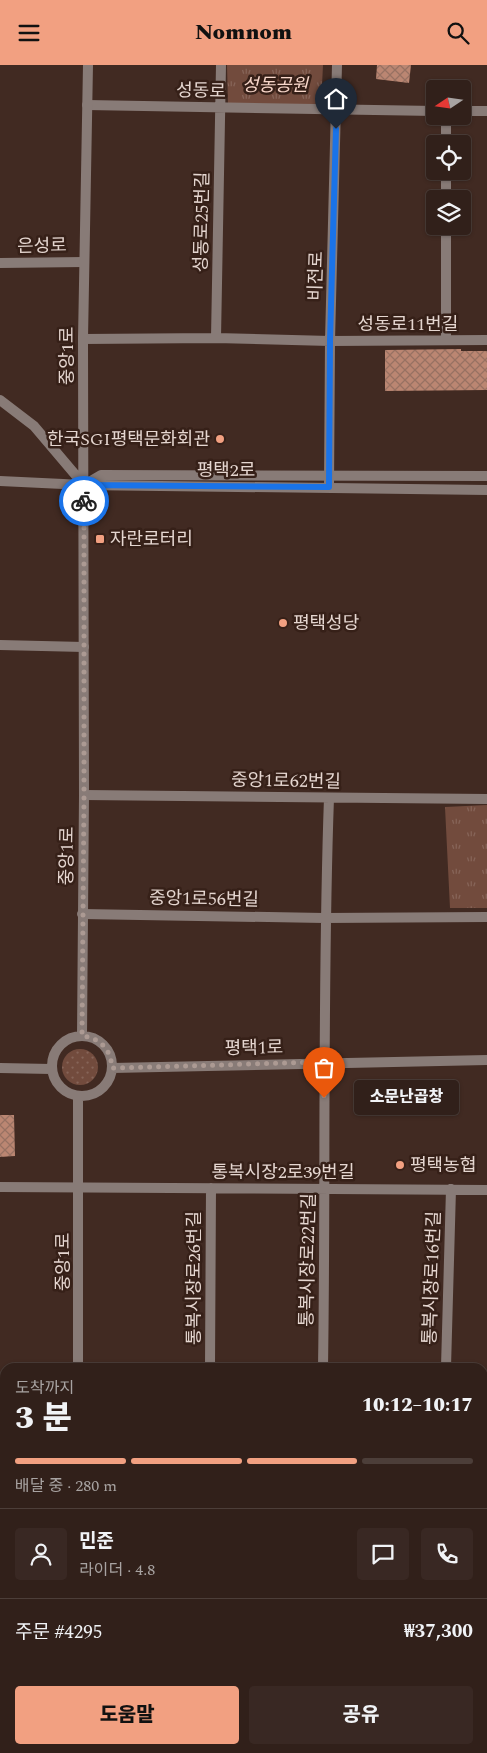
<!DOCTYPE html>
<html lang="ko">
<meta charset="utf-8">
<style>
body{margin:0;font-family:Spectral,"Noto Sans KR",serif;background:#392823;color:#f1f3f6;height:100vh;display:flex;flex-direction:column;font-size:19px;white-space:nowrap}
*{box-sizing:border-box;margin:0}
p{font-size:16px;color:#a8a3a2}
.icon{flex:none;width:28px;height:28px;fill:none;stroke:currentColor;stroke-width:2;stroke-linecap:round;stroke-linejoin:round}
.map{position:relative;flex:1;overflow:hidden}
.panel{position:absolute;left:0px;top:1298px;width:488px;height:391px;display:flex;flex-direction:column;background:#31201a;border-radius:15px 15px 0 0;box-shadow:0 1px 4px #0004,0 0 0 1px #4c3e39}
.panel>*{flex:none}
.needle{width:32px;rotate:257deg}
.buttons{position:absolute;left:426px;top:15px;display:grid;gap:10px}
.buttons a{display:grid;place-items:center;width:45px;height:45px;border-radius:5px;background:#31201a;box-shadow:0 1px 4px #0004,0 0 0 1px #4c3e39;font-size:25px}
.pin{position:absolute;display:grid;place-items:center;width:42px;height:42px;color:#fff;margin:-51px -21px;border-radius:50% 50% 50% 0;rotate:-45deg;box-shadow:0 0 5px #0007}
.pin .icon{rotate:45deg}
.courier{position:absolute;display:grid;place-items:center;width:50px;height:50px;margin:-25px;border:4px solid #1a73e8;border-radius:50%;background:#fff;color:#222;box-shadow:0 1px 6px #0007}
.bubble{position:absolute;height:35px;border-radius:5px;background:#31201a;box-shadow:0 1px 4px #0004,0 0 0 1px #4c3e39;font-size:16px;font-weight:800;line-height:35px;text-align:center}
.summary em{font-style:normal;font-weight:800}
.summary div{display:flex;flex-direction:column-reverse}
.summary{display:flex;align-items:center;justify-content:space-between;height:85px;padding:0 15px}
h1{font-size:32px;font-weight:800;line-height:38px}
.bar{display:grid;grid-template-columns:repeat(4,1fr);gap:8px 5px;align-content:center;height:60px;padding:0 15px}
.bar i{height:6px;border-radius:4px;background:#4c3e39}
.bar .on{background:#f2a081}
.bar p{grid-column:span 4}
.line{display:flex;align-items:center;gap:12px;padding:0 15px;border-top:1px solid #4c3e39}
.line div{flex:1}
.round{display:grid;place-items:center;flex:none;width:52px;height:52px;border-radius:5px;background:#392823}
.primary-button{display:flex;gap:10px;margin-top:auto;padding:10px 15px}
.primary-button a{flex:1;height:58px;border-radius:5px;background:#f2a081;color:#111;font-size:20px;font-weight:800;line-height:58px;text-align:center}
.primary-button a+a{background:#392823;color:#f1f3f6}
header{display:flex;justify-content:space-between;align-items:center;height:65px;padding:0 15px;background:#f2a081;color:#111;font-size:22px;font-weight:800}
.map>svg:first-child{display:block}
.grass{fill:url(#grass-dots)}
.park{fill:url(#park-tufts)}
.building{fill:url(#building-cross-hatch)}
.lines{fill:none;stroke-linecap:round;stroke-linejoin:round}
.minor{stroke:#887b77;stroke-width:10}
.tertiary{stroke:#887b77;stroke-width:10}
.done{stroke:#ac9a93;stroke-width:5;stroke-dasharray:0 9}
.route{stroke:#1a73e8;stroke-width:6}
.poi-dot{fill:#f2a081;stroke:#362018;stroke-width:2}
.labels{text-anchor:middle;dominant-baseline:central;stroke-width:5;stroke-linejoin:round;paint-order:stroke}
.park-label{font-size:18px;font-style:italic;fill:#f8d7ca;stroke:#362018}
.street-label{font-size:18px;fill:#e5d6d0;stroke:#362018}
.poi-label{font-size:18px;fill:#e5d6d0;stroke:#362018;text-anchor:start}
</style>
<header><svg class="icon" aria-label="menu" viewBox="0 0 24 24"><path d="M4 6h16M4 12h16M4 18h16"/></svg>Nomnom<svg class="icon" aria-label="search" viewBox="0 0 24 24"><circle cx="10" cy="10" r="6"/><path d="M15 15l6 6"/></svg></header>
<div class="map">
<svg width="487" height="1688" viewBox="0 0 487 1688">
<defs>
<pattern id="grass-dots" width="8" height="8" patternUnits="userSpaceOnUse" patternTransform="scale(1.25)"><rect width="8" height="8" fill="#724b3d"/><path d="M2 2h.1M6 6h.1" fill="none" stroke="#866458" stroke-width="1.8" stroke-linecap="round"/></pattern>
<pattern id="park-tufts" width="24" height="20" patternUnits="userSpaceOnUse" patternTransform="scale(1.25)"><rect width="24" height="20" fill="#724b3d"/><path d="M3 7l-1-3M5 7V3M7 7l1-3M15 17l-1-3M17 17v-4M19 17l1-3" fill="none" stroke="#866458"/></pattern>
<pattern id="building-cross-hatch" width="8" height="8" patternUnits="userSpaceOnUse" patternTransform="scale(1.25)"><rect width="8" height="8" fill="#bb8672"/><path d="M0 0l8 8M0 8l8-8" fill="none" stroke="#987162"/></pattern>
</defs>
<rect width="100%" height="100%" fill="#412a22"/>
<path class="grass" d="M62 1002a18 18 0 1 1 36 0a18 18 0 1 1-36 0Z"/>
<path class="park" d="M 227,0 L 323,0 L 321,40 L 228,39 Z
M 487,740 L 487,843 L 450,843 L 445,742 Z
M 0,1553 L 5,1558 L 5,1655 L 0,1651 Z
M 39,1684 L 72,1684 L 72,1688 L 44,1688 Z"/>
<path class="building" d="M 377,0 L 411,0 L 409,18 L 376,14 Z
M 461,284 L 461,286 L 487,286 L 487,325 L 385,326 L 385,285 Z
M 0,1050 L 14,1050 L 15,1091 L 0,1092 Z"/>
<g class="lines">
<path class="minor" d="M 87,40 L 435,46
M 462,46 L 487,46
M 446,79 L 446,51
M 446,134 L 446,106
M 0,198 L 84,197
M 216,273 L 221,0
M 83,274 L 216,273 L 330,276 L 487,275
M 446,275 L 446,161
M 0,416 L 84,420
M 329,422 L 330,276 L 337,0
M 0,580 L 84,582
M 84,730 L 487,734
M 82,849 L 324,853 L 487,852
M 0,1122 L 487,1125
M 210,1302 L 211,1123
M 323,1302 C 326,1113 322,923 329,733
M 446,1302 L 451,1124
M 0,1335 L 5,1335
M 482,1341 L 487,1341
M 0,1530 L 5,1530
M 482,1536 L 487,1536
M 0,1661 L 5,1665
M 26,1684 L 31,1688
M 322,1684 L 322,1688
M 437,1684 L 443,1688
M 208,1688 L 208,1684"/>
<path class="tertiary" d="M 0,335 L 34,361 L 84,420 L 487,425
M 84,420 L 101,410 L 487,411
M52 1001a30 30 0 1 1 60 0a30 30 0 1 1-60 0Z
M 82,971 L 84,730 L 83,274 L 88,0
M 0,1003 L 51,1004
M 112,1003 L 487,995
M 78,1032 L 78,1302
M 76,1688 L 76,1684"/>
</g>
<g class="lines">
<path class="done" d="M 84,436 L 84,730 L 82,971 C 100,973 111,984 112,1003 L 323,997 L 324,1033"/>
<path class="route" d="M 84,436 L 84,420 L 329,422 L 330,276 L 336,64"/>
</g>
<g class="poi-dot">
<circle cx="220" cy="374" r="5"/>
<rect x="95" y="469" width="10" height="10" rx="2.5"/>
<circle cx="283" cy="558" r="5"/>
<circle cx="400" cy="1100" r="5"/>
</g>
<g class="labels">
<g class="park-label">
<text x="275" y="20">성동공원</text>
</g>
<g class="street-label">
<text transform="translate(201 26) rotate(1)">성동로</text>
<text transform="translate(202 157) rotate(-89)">성동로25번길</text>
<text transform="translate(42 181) rotate(-1)">은성로</text>
<text transform="translate(316 211) rotate(-88)">비전로</text>
<text x="408" y="259">성동로11번길</text>
<text transform="translate(67 291) rotate(-90)">중앙1로</text>
<text x="226" y="405">평택2로</text>
<text transform="translate(286 716) rotate(1)">중앙1로62번길</text>
<text transform="translate(67 791) rotate(-89)">중앙1로</text>
<text transform="translate(204 834) rotate(1)">중앙1로56번길</text>
<text transform="translate(254 983) rotate(-1)">평택1로</text>
<text x="283" y="1107">통복시장2로39번길</text>
<text transform="translate(308 1195) rotate(-89)">통복시장로22번길</text>
<text transform="translate(63 1197) rotate(-90)">중앙1로</text>
<text transform="translate(194 1213) rotate(-90)">통복시장로26번길</text>
<text transform="translate(432 1213) rotate(-88)">통복시장로16번길</text>
</g>
<g class="poi-label">
<text x="210" y="374" text-anchor="end">한국SGI평택문화회관</text>
<text x="110" y="474">자란로터리</text>
<text x="293" y="558">평택성당</text>
<text x="410" y="1100">평택농협</text>
</g>
</g>
</svg>
<div class="buttons">
<a><svg class="needle" viewBox="-14 -14 28 28"><path d="M0-13l5 13h-10z" fill="#e53935"/><path d="M0 13l5-13h-10z" fill="#a8a3a2"/></svg></a>
<a><svg class="icon" aria-label="locate" viewBox="0 0 24 24"><circle cx="12" cy="12" r="6"/><path d="M12 2v4M12 18v4M2 12h4M18 12h4"/></svg></a>
<a><svg class="icon" aria-label="layers" viewBox="0 0 24 24"><path d="M12 4l9 5-9 5-9-5zM3 14l9 5 9-5"/></svg></a>
</div>
<div class="pin" style="left:324px;top:1033px;background:#ea580c"><svg class="icon" aria-label="bag" viewBox="0 0 24 24"><path d="M5 8h14l-1 12H6zM9 8a3 3 0 0 1 6 0"/></svg></div>
<div class="pin" style="left:336px;top:64px;background:#1f2937"><svg class="icon" aria-label="home" viewBox="0 0 24 24"><path d="M3 11l9-7 9 7M6 9v11h12V9"/></svg></div>
<div class="courier" style="left:84px;top:436px"><svg class="icon" aria-label="bike" viewBox="0 0 24 24"><circle cx="6" cy="16" r="4"/><circle cx="18" cy="16" r="4"/><path d="M6 16l4-8h5l3 8M10 8l3 8H6M13 5h3"/></svg></div>
<div class="bubble" style="left:354px;top:1015px;width:105px">소문난곱창</div>
<section class="panel">
<div class="summary"><div><h1>3 분</h1><p>도착까지</p></div><em>10:12–10:17</em></div>
<div class="bar"><i class="on"></i><i class="on"></i><i class="on"></i><i></i><p>배달 중 · 280 m</p></div>
<div class="line" style="height:90px"><a class="round"><svg class="icon" aria-label="person" viewBox="0 0 24 24"><circle cx="12" cy="8" r="4"/><path d="M4 21q1-7 8-7t8 7"/></svg></a><div><b>민준</b><p>라이더 · 4.8</p></div><a class="round"><svg class="icon" aria-label="chat" viewBox="0 0 24 24"><path d="M4 5h16v11H9l-5 4z"/></svg></a><a class="round"><svg class="icon" aria-label="phone" viewBox="0 0 24 24"><path d="M5 4h4l2 5-3 2q2 4 5 5l2-3 5 2v4C11 20 4 13 5 4z"/></svg></a></div>
<div class="line" style="height:65px"><div>주문 #4295</div><b>₩37,300</b></div>
<div class="primary-button"><a>도움말</a><a>공유</a></div>
</section>
</div>
